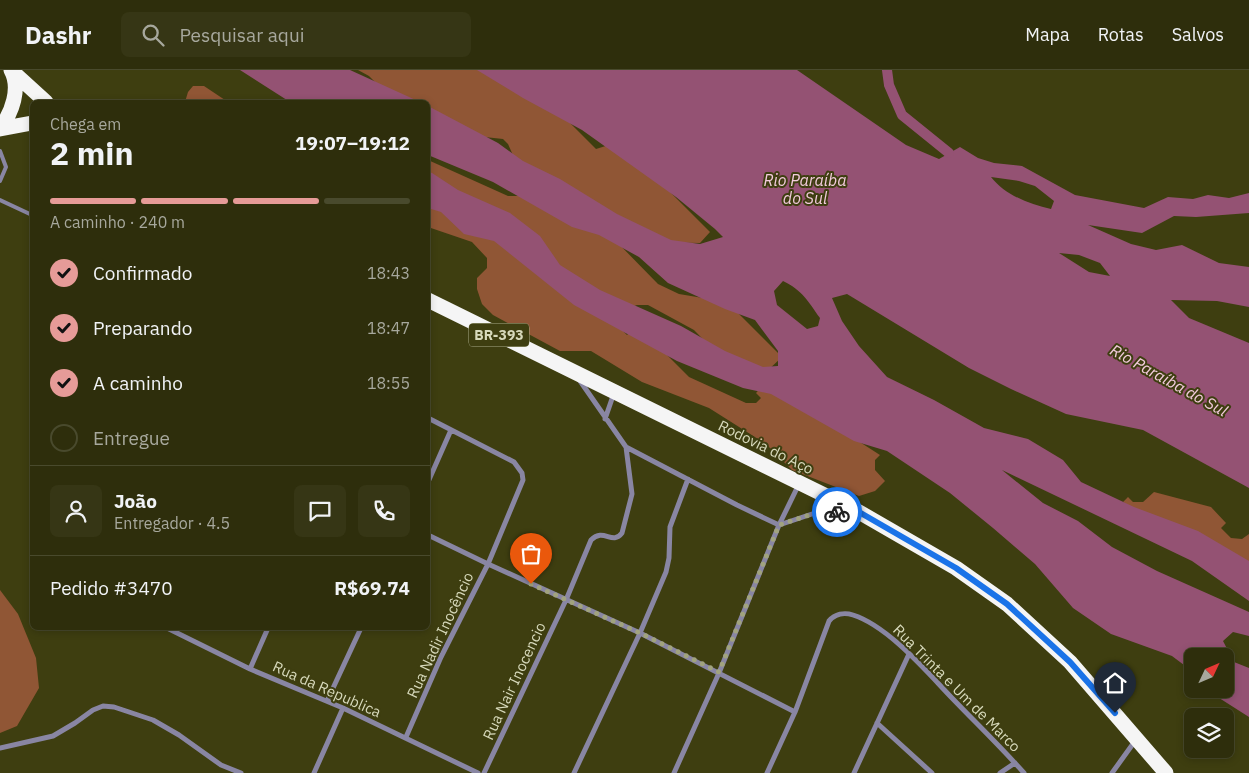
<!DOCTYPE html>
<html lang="pt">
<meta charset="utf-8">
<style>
body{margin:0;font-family:"IBM Plex Sans",sans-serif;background:#363615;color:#f1f3f6;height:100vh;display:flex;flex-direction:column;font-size:19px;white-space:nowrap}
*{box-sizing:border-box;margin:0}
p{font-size:16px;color:#a7a89d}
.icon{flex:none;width:28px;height:28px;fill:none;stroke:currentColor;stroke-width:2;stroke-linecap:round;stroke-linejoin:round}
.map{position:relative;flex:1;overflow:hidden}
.details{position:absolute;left:30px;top:30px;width:400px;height:530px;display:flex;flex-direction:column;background:#2e2e0c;border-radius:8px;box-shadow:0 2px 8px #0003,0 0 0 1px #494a2d}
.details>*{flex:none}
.needle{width:32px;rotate:46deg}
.fabs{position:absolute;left:1184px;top:578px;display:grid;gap:10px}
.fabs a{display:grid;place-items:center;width:50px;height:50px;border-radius:8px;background:#2e2e0c;box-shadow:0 2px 8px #0003,0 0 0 1px #494a2d;font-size:25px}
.pin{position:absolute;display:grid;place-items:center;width:42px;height:42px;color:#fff;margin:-51px -21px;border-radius:50% 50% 50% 0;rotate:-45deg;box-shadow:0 0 5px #0007}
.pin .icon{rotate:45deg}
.courier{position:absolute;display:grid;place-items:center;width:50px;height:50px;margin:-25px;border:4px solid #1a73e8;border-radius:50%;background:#fff;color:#222;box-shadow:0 1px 6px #0007}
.summary em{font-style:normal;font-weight:800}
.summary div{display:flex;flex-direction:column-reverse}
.summary{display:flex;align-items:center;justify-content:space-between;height:85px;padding:0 20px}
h1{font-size:32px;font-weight:800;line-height:38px}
.bar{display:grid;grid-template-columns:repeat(4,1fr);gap:8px 5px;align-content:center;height:60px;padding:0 20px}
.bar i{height:6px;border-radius:4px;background:#494a2d}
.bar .on{background:#e69b98}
.bar p{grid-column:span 4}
.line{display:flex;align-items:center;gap:12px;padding:0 20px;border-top:1px solid #494a2d}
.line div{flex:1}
.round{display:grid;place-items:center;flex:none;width:52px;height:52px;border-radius:8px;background:#363615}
ol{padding:0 20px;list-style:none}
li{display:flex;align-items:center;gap:15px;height:55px}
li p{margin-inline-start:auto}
li .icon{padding:5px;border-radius:50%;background:#e69b98;color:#111;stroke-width:4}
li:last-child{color:#a7a89d}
li i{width:28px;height:28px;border:2px solid #494a2d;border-radius:50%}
header{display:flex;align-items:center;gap:30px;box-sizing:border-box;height:70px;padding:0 25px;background:#2e2e0c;border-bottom:1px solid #494a2d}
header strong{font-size:24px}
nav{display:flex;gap:28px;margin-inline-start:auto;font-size:18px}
.search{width:350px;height:45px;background:#363615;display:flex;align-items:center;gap:12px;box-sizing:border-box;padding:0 18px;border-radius:8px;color:#a7a89d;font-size:19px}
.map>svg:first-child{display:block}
.green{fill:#905635}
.water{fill:#945273;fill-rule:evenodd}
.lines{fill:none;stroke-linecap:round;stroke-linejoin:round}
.canal{stroke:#945273;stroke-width:10}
.lane{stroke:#8986a3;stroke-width:4}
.street{stroke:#8986a3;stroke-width:5}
.highway{stroke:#f5f5f5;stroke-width:15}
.done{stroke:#a1a37f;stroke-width:5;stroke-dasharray:0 9}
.route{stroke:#1a73e8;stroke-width:6}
.labels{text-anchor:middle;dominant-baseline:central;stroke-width:4;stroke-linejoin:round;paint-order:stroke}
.shield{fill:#3e3e10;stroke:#a9aa88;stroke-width:1}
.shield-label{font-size:14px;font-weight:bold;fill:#d7d9bb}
.street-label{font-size:15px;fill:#d7d9bb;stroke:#3e3e10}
.water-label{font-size:16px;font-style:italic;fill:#f3cbdd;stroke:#3e3e10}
</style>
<header>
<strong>Dashr</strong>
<div class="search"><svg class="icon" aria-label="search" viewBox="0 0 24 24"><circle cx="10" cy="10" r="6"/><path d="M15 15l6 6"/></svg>Pesquisar aqui</div>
<nav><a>Mapa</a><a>Rotas</a><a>Salvos</a></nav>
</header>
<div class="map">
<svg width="1249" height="703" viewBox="0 0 1249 703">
<rect width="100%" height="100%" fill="#3e3e10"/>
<path class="green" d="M 358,0 L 480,0 L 565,48 L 596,79 L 612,74 L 658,110 L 710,162 L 700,173 L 648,172 L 612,167 L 658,214 L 679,224 L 715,230 L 735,240 L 782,287 L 766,302 L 730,297 L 694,260 L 648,235 L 637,235 L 622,240 L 617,255 L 627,265 L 632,260 L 653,271 L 689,307 L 746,333 L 756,333 L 761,328 L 756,323 L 766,312 L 880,385 L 875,390 L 875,400 L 885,411 L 875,421 L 859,426 L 792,400 L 766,374 L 709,338 L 642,312 L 591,281 L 560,281 L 493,245 L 482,234 L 477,219 L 477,208 L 487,198 L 487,188 L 472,172 L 428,157 L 428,90 L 508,126 L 519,126 L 524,110 L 508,74 L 503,69 L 457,64 L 428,51 L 428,32 L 395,32 L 369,6 Z
M 193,16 L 204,16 L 228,32 L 185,32 L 188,22 Z
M 1154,422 L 1211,437 L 1226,453 L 1221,458 L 1231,468 L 1242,469 L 1249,464 L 1249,511 L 1123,432 L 1128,427 L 1133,432 L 1143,432 Z
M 0,520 L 18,544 L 36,588 L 39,618 L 17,656 L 0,663 Z"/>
<path class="water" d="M 240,0 L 350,0 L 420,32 L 290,32 Z
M 477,0 L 797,0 L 906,75 L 939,89 L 960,77 L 978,88 L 994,93 L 1022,96 L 1075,125 L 1144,138 L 1168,127 L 1193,129 L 1208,125 L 1229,128 L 1249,123 L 1249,143 L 1196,147 L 1174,146 L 1142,163 L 1088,155 L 1131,174 L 1156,180 L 1182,175 L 1219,193 L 1249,197 L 1249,237 L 1217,231 L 1171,230 L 1189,248 L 1249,273 L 1249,418 L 1143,360 L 1066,344 L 1011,319 L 969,298 L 847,224 L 832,228 L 842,251 L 859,276 L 887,307 L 934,330 L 984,358 L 1028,369 L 1063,390 L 1081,412 L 1134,437 L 1198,461 L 1249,491 L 1249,531 L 1192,491 L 1002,400 L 1043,433 L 1078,451 L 1112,477 L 1157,501 L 1249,542 L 1249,566 L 1233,562 L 1223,571 L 1234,592 L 1249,598 L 1249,647 L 1216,626 L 1210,619 L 1225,619 L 1225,586 L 1192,586 L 1192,601 L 1172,586 L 1111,564 L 1073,538 L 1035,494 L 993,458 L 950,423 L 887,381 L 854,371 L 771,324 L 743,318 L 677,291 L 574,235 L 494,171 L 464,164 L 441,142 L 428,138 L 428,102 L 432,103 L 458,120 L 510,143 L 540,166 L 560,195 L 600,220 L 681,256 L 725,281 L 763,297 L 778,296 L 778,281 L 755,250 L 725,239 L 668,213 L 639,187 L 599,165 L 572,157 L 493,112 L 428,85 L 428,36 L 498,73 L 523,91 L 560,109 L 617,144 L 671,170 L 700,174 L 723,167 L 715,159 L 676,127 L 582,60 L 523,28 ZM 991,107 L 1019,111 L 1035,116 L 1054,131 L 1051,139 C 1029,134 1005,125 991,107 ZM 1059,183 L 1079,185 L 1100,193 L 1110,206 L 1089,202 ZM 783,211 C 802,220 808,231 820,248 L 818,256 L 807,259 L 777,235 L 774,221 Z"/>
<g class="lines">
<path class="canal" d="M 887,0 L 889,15 L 902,45 L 949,83"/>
<path class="lane" d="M 0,81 L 6,97 L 0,111
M 0,130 L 32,145"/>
<path class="street" d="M 578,308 L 626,377 L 737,435 L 779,455 L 815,443 L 848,442
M 605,349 L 614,323
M 428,412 L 451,360
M 428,465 L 488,494 L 640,563 L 795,642
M 167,558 L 250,599 L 343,638 L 478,703
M 250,599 L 268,558
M 327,631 L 361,558
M 877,653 L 932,703
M 406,667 L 441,587 L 488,494 L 523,410 L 522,403 L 514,392 L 428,348
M 0,678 L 53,666 L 75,653 L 93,640 L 103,636 L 114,637 L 153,650 L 179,665 L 221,695 L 241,703
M 314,703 L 343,638
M 484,703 L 566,530 L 591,470 C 604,457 612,476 622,463 L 632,424 L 626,377
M 574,703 L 640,563 L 666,502 L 669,488 L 670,457 L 688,409
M 674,703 L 719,603 L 779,455 L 799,414
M 767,703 L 795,642 L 829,551 C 835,544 844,542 853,545 C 888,556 927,602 952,628 C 976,653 1001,677 1024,703
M 854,703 L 909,584
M 1000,703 L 1015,693
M 1112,703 L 1135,671"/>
<path class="highway" d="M 13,2 L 46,32
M 0,58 C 12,43 21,18 11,0
M 0,59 L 32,53
M 428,230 L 859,442 L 956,498 L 1007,534 L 1070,592 L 1166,703"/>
</g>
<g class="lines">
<path class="done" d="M 531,514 L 640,563 L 719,602 L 779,455 L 815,443 L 837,442"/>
<path class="route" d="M 837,442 L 859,442 L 956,498 L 1007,534 L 1070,592 L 1115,643"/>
</g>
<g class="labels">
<rect class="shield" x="469" y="253.5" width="60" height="23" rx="4"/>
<g class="shield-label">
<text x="499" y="265">BR-393</text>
</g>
<g class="street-label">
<text transform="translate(766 377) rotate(26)">Rodovia do Aço</text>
<text transform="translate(440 565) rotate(-65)">Rua Nadir Inocêncio</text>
<text transform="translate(514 611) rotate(-65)">Rua Nair Inocencio</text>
<text transform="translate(957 618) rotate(45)">Rua Trinta e Um de Marco</text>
<text transform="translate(327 619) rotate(24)">Rua da Republica</text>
</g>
<g class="water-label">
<text x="805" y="110">Rio Paraíba<tspan x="805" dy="18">do Sul</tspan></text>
<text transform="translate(1169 310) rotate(29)">Rio Paraíba do Sul</text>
</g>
</g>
</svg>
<div class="fabs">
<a><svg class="needle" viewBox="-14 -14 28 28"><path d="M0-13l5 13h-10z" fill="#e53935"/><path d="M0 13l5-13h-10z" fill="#a7a89d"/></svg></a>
<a><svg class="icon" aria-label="layers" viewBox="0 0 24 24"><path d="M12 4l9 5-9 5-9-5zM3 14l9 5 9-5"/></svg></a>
</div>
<div class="pin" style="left:531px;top:514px;background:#ea580c"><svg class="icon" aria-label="bag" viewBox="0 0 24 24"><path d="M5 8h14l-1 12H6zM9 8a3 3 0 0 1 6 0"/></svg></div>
<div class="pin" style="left:1115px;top:643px;background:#1f2937"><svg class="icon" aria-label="home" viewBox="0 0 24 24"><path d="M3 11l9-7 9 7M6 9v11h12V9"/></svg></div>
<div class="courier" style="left:837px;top:442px"><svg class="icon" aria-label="bike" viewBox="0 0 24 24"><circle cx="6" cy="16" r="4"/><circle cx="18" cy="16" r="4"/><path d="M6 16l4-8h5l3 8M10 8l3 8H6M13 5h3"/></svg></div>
<section class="details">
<div class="summary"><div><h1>2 min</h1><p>Chega em</p></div><em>19:07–19:12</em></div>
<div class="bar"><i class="on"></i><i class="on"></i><i class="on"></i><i></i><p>A caminho · 240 m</p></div>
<ol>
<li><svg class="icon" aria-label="check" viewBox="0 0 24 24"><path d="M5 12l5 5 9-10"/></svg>Confirmado<p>18:43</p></li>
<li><svg class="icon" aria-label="check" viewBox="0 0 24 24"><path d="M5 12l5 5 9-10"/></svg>Preparando<p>18:47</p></li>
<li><svg class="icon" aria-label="check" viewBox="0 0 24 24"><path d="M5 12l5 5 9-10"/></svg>A caminho<p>18:55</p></li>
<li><i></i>Entregue</li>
</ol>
<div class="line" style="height:90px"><a class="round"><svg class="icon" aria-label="person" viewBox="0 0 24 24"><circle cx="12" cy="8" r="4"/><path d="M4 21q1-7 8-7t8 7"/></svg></a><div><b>João</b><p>Entregador · 4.5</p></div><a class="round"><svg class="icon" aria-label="chat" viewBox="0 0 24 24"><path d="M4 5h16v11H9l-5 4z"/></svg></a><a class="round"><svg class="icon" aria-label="phone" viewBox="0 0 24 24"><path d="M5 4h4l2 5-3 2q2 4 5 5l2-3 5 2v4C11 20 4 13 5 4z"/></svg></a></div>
<div class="line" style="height:65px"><div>Pedido #3470</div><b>R$69.74</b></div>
</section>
</div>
